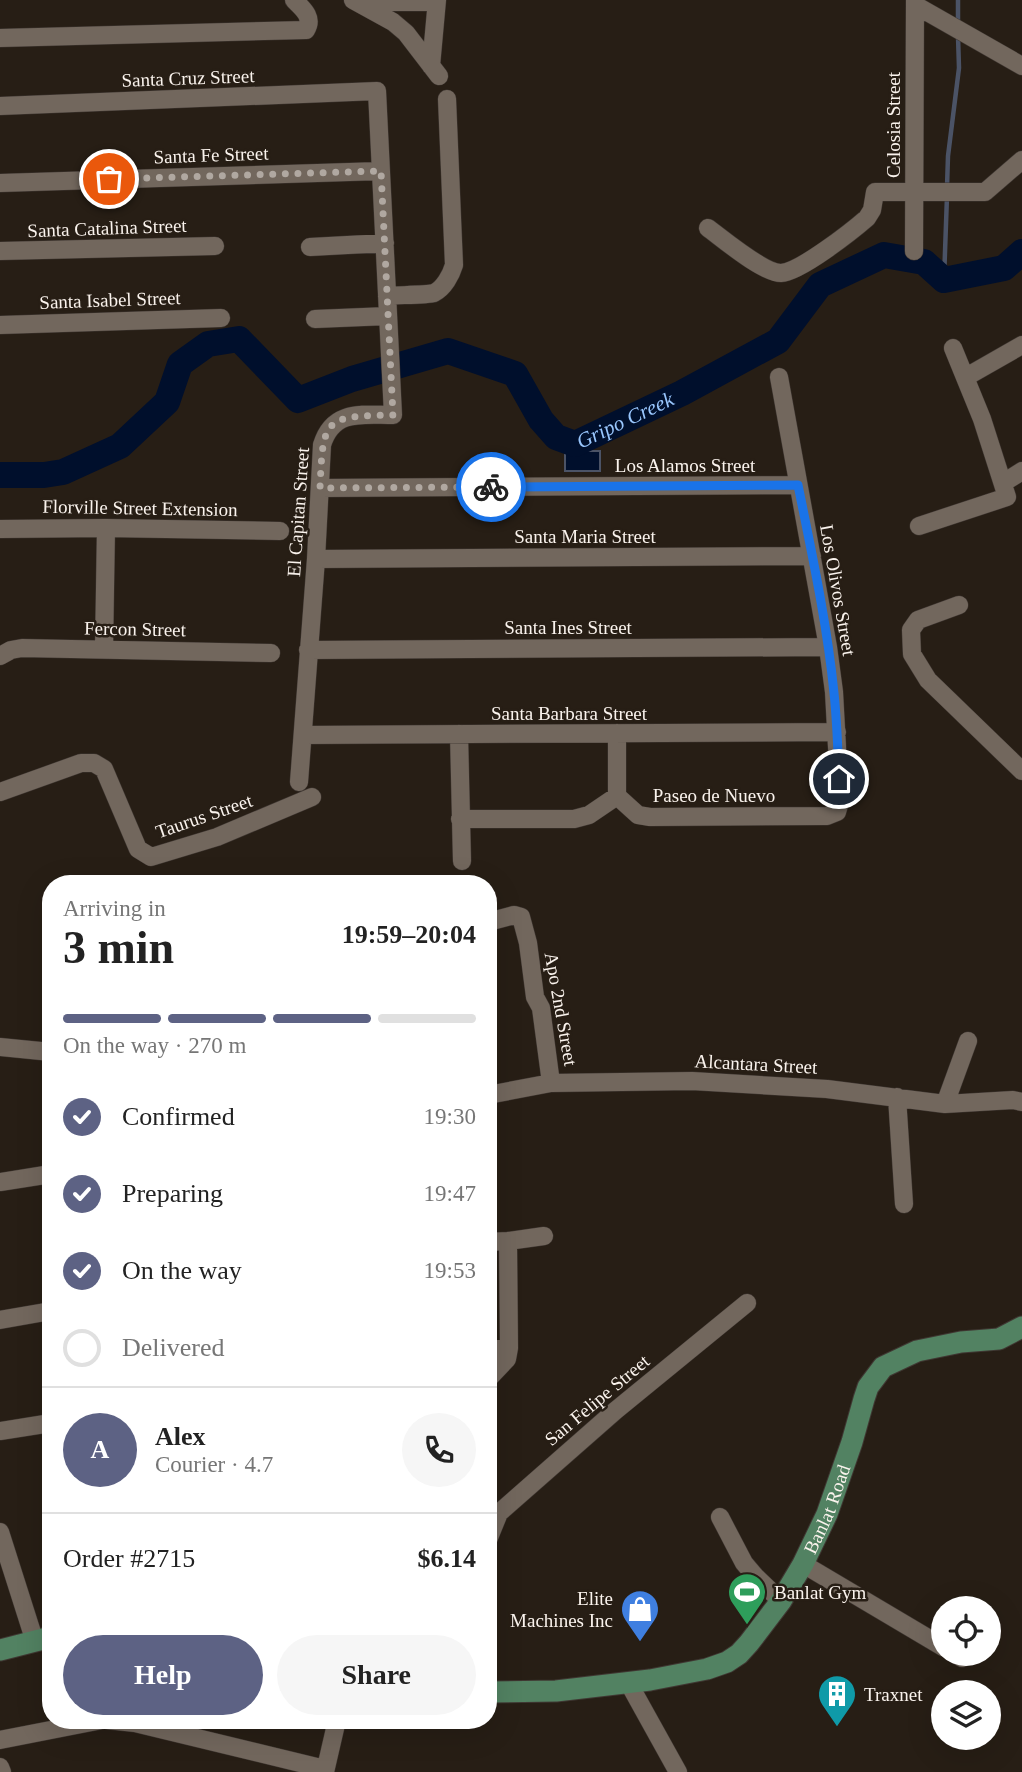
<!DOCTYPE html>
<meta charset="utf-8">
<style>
body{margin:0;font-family:"Times New Roman",serif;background:#f6f6f6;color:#222;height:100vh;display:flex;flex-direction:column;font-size:26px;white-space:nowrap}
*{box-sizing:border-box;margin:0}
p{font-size:23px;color:#767676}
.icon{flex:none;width:38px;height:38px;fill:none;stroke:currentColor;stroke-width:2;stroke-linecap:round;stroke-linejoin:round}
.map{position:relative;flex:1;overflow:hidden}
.details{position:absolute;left:42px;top:875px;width:455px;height:854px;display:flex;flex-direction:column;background:#fff;border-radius:28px;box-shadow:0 7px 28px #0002}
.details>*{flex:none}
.fabs{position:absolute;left:931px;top:1596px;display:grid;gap:14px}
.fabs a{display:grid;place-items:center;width:70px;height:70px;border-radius:50%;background:#fff;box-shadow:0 7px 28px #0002;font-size:35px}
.pin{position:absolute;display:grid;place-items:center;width:60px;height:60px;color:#fff;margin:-30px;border:4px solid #fff;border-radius:50%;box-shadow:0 2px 7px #0007}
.courier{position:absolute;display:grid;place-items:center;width:70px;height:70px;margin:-35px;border:5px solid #1a73e8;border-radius:50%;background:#fff;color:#222;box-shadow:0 2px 9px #0007}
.summary em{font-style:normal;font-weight:700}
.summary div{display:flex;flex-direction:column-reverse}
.summary{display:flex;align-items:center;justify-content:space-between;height:119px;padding:0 21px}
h1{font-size:46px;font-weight:700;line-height:52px}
.bar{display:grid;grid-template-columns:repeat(4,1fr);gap:10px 7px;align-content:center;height:84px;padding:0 21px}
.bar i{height:9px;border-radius:5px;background:#e0e0e0}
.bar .selected{background:#5d6284}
.bar p{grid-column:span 4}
.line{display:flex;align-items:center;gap:18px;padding:0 21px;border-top:2px solid #e0e0e0}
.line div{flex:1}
.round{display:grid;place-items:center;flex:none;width:74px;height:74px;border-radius:37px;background:#f6f6f6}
ol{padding:0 21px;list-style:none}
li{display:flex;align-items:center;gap:21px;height:77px}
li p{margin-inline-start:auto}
li .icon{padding:7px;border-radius:50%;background:#5d6284;color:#fff;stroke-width:4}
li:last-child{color:#767676}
li i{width:38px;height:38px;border:4px solid #e0e0e0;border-radius:50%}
.button{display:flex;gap:14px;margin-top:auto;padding:14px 21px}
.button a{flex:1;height:80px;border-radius:42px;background:#5d6284;color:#fff;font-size:28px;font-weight:700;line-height:80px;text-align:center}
.button a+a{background:#f6f6f6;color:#222}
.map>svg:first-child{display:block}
.water{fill:#000f2c;stroke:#4b5366;stroke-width:2}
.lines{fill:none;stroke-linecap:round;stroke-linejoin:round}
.stream{stroke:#4b5366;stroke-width:4.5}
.river{stroke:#000f2c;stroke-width:26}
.street-casing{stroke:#3f3732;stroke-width:19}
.secondary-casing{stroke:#3f3732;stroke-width:23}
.street{stroke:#72675d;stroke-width:18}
.secondary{stroke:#528262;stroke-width:21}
.done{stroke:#b0a8a1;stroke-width:7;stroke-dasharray:0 12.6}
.route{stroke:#1a73e8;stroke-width:9}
.labels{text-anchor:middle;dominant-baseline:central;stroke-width:5;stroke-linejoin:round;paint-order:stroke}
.street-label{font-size:19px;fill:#faf3ed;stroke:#271e15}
.poi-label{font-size:19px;fill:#faf3ed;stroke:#271e15;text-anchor:start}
.water-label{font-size:21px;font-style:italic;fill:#98c6fd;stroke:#271e15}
</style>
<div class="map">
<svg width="1022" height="1772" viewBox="0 0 1022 1772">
<rect width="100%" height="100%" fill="#271e15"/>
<path class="water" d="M 565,451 L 600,451 L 600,471 L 565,471 Z"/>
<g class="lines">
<path class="stream" d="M 958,0 L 958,24
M 947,187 L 948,156 L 959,68 L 958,36
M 944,280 L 947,196"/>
<path class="river" id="s1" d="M 0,475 L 44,475 L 63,472 L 120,446 L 167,402 L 180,364 L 208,344 L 239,339 L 298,400 L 352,379 L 448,351 L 515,374 L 541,420 L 556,437 L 575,444 L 682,393 L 778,341 L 820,285 L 884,255 L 924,262 L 944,280 L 1004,268 L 1022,252"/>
<defs>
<path id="street" d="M 353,0 L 393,22 L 406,33 L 439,76
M 915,5 L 1022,66
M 372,10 L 380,4 L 387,2 L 436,2
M 0,38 L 306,30 C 314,17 302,8 294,0
M 431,66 L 437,0
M 0,106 L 377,91 L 393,415 C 362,415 333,409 322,445 L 316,559 L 299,782
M 0,183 L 381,171
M 708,228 C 723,239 763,273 781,273 C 800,272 852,231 867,218 L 872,210 L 875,192 L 985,192 L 1022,160
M 310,247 L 385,243
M 0,251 L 215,246
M 914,251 L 915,0
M 387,296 C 396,295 427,295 434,293 C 444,288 451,275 454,265 L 447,99
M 315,319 L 388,316
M 0,325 L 221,318
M 966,377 L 1022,345
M 1003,483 L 1022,471
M 320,488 L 798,485
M 919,526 L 1007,497 L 982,419 L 953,348
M 0,529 L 106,528 L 280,531
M 316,559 L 812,556
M 959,605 L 918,620 L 911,630 L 912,654 L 928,680 L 1022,771
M 104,649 L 106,528
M 308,650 L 828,647
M 0,656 L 11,650 L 22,648 L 271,653
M 617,733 L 617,796 L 638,815 L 650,817 L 827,816 L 837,812 L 840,802 L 834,692 L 828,647 L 779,377
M 459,734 L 462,861
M 303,735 L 837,732
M 0,792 L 81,763 L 94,763 L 104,769 L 138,849 L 151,857 L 217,837 L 312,797
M 460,819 L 574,819 L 589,815 L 617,796
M 488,922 L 514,915 L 521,917 L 528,943 L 535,997 L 541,1008 L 551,1083
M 0,1047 L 51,1052
M 488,1095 L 551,1083 L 692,1081 L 827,1089 L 945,1104 L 1013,1100 L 1022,1102
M 897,1097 L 904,1204
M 945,1104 L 968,1041
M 0,1182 L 51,1174
M 488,1242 L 508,1241 L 544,1236
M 0,1320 L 51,1311
M 488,1350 L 509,1348
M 488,1379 L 507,1359 L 509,1348 L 508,1241
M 0,1431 L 51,1423
M 720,1517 L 744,1563 L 755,1576 L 781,1601
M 0,1532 L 35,1642
M 488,1540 L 499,1513 L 615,1411 L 747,1303
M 803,1564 L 943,1647
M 955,1654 L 962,1658
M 628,1682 L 678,1772
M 107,1720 L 135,1723 L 325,1769
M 0,1740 L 102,1720
M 0,1767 L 2,1772
M 325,1772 L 337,1720"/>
<g id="secondary">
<path d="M 0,1650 L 51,1637"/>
<path id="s2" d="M 488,1692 L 556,1691 L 650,1680 L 707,1669 L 727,1662 L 739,1654 L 749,1643 L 781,1601 L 803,1564 L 827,1514 L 852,1442 L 864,1399 L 868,1387 L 883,1367 L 917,1351 L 961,1342 L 999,1339 L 1022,1327"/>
</g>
</defs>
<use href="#street" class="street-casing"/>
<use href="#secondary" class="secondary-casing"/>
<use href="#street" class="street"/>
<use href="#secondary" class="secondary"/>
</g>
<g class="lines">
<path class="done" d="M 109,179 L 381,171 L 393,415 C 323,416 323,419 320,488 L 491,487"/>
<path class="route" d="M 491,487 L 798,485 C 812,554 827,623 834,693 C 837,721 838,750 839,779"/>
</g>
<defs>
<symbol id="stadium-pin" viewBox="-11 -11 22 30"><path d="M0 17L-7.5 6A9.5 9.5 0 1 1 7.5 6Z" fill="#2e9e5b" stroke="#271e15"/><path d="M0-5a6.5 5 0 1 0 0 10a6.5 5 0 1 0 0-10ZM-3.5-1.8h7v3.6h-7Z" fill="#fff"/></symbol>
<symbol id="shop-pin" viewBox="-11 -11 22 30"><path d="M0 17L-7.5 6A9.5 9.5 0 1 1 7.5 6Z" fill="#3f7fe0" stroke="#271e15"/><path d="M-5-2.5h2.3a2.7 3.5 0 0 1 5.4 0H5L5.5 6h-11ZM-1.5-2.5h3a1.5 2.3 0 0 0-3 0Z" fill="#fff"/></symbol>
<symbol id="building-pin" viewBox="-11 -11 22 30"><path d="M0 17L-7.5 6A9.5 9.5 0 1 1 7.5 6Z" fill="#0f9aa8" stroke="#271e15"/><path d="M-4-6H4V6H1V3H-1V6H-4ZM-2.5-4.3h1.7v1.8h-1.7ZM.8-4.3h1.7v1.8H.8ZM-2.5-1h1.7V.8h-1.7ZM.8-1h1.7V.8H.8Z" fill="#fff"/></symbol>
</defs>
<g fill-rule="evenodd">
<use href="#stadium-pin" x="725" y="1570" width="44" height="60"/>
<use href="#shop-pin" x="618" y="1587" width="44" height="60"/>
<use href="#building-pin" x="815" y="1672" width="44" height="60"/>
</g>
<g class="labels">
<g class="street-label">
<text transform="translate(188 78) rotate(-2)">Santa Cruz Street</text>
<text transform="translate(893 125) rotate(-90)">Celosia Street</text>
<text transform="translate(211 155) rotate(-2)">Santa Fe Street</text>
<text transform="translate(107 228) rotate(-2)">Santa Catalina Street</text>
<text transform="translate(110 300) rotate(-2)">Santa Isabel Street</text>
<text x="685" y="465">Los Alamos Street</text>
<text transform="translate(140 508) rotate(1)">Florville Street Extension</text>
<text transform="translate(298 512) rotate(-86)">El Capitan Street</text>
<text x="585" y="536">Santa Maria Street</text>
<text transform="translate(838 590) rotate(80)">Los Olivos Street</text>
<text x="568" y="627">Santa Ines Street</text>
<text transform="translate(135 629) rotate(1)">Fercon Street</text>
<text x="569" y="713">Santa Barbara Street</text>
<text x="714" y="795">Paseo de Nuevo</text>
<text transform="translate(204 816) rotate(-19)">Taurus Street</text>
<text transform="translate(561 1009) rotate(80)">Apo 2nd Street</text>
<text transform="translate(756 1064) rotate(3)">Alcantara Street</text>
<text transform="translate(597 1400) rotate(-40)">San Felipe Street</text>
<text stroke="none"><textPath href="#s2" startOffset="427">Banlat Road</textPath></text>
</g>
<g class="poi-label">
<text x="774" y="1592">Banlat Gym</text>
<text x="613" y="1598" text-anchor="end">Elite<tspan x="613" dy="22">Machines Inc</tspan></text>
<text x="864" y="1694">Traxnet</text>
</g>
<g class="water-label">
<text stroke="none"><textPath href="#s1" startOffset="761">Gripo Creek</textPath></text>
</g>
</g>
</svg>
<div class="fabs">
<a><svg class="icon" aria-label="locate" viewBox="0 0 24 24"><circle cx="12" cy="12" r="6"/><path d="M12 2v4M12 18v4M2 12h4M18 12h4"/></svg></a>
<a><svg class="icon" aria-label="layers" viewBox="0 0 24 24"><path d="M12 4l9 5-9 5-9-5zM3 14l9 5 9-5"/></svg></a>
</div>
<div class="pin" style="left:109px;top:179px;background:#ea580c"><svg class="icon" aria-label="bag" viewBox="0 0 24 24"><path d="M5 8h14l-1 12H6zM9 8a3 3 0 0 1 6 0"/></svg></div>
<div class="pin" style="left:839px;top:779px;background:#1f2937"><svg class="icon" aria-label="home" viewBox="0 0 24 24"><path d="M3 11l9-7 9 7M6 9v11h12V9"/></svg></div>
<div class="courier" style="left:491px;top:487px"><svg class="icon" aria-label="bike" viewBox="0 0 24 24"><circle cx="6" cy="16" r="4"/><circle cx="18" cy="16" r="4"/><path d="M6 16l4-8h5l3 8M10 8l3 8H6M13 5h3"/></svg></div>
<section class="details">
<div class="summary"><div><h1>3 min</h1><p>Arriving in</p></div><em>19:59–20:04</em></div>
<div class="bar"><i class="selected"></i><i class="selected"></i><i class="selected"></i><i></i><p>On the way · 270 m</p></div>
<ol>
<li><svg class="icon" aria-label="check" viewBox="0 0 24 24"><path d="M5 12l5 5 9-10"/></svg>Confirmed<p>19:30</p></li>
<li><svg class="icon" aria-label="check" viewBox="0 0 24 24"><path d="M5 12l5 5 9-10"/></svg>Preparing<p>19:47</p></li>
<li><svg class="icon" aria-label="check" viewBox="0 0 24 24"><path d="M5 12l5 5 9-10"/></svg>On the way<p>19:53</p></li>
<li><i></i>Delivered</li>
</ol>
<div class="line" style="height:126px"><b class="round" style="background:#5d6284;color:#fff">A</b><div><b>Alex</b><p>Courier · 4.7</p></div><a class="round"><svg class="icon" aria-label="phone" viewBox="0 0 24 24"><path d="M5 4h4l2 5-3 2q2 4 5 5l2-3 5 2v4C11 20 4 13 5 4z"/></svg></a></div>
<div class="line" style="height:91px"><div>Order #2715</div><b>$6.14</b></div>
<div class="button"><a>Help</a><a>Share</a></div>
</section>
</div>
